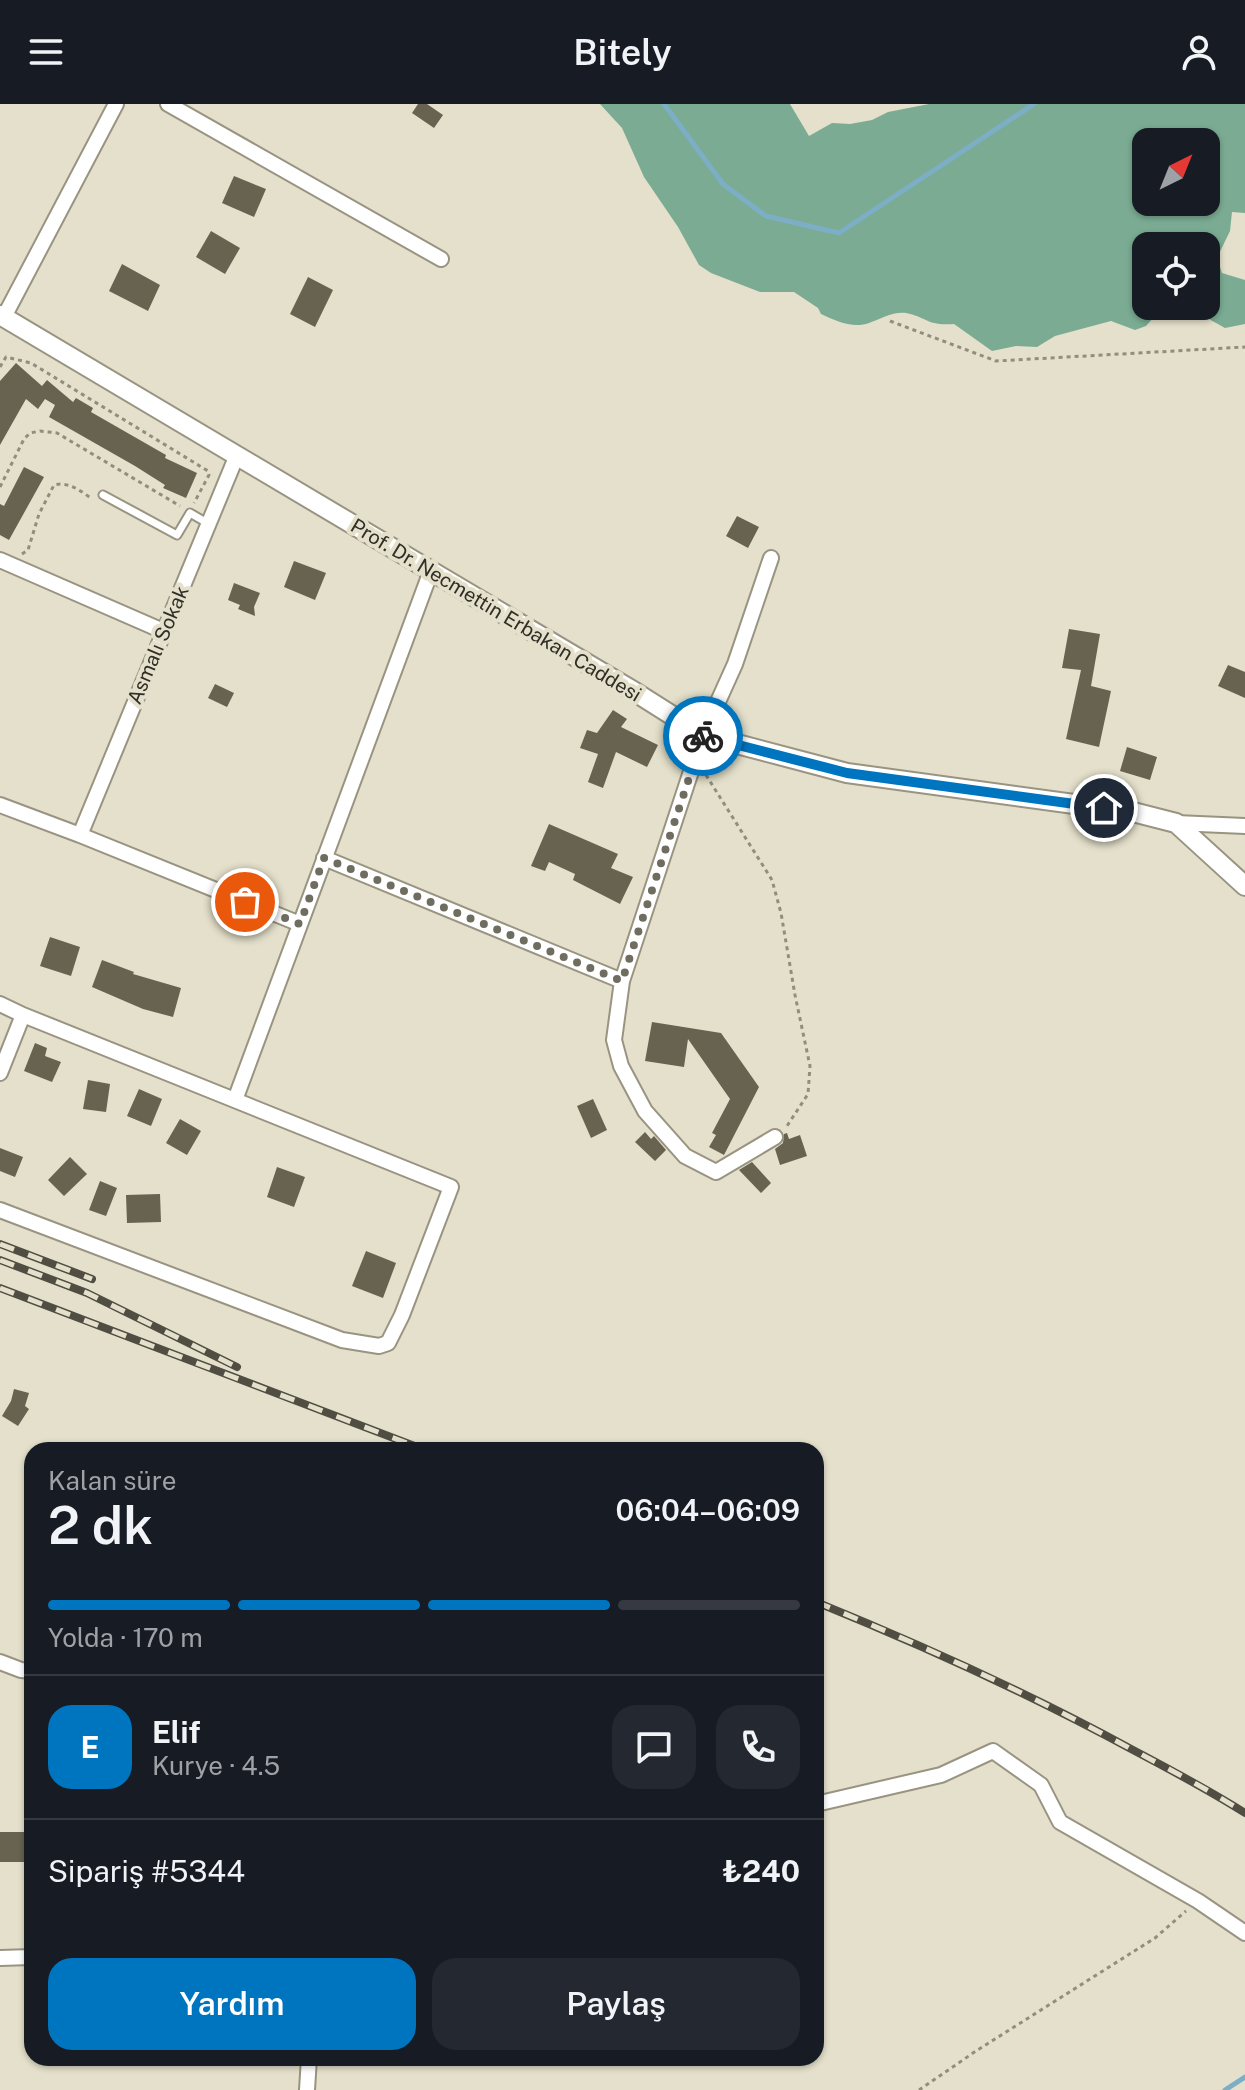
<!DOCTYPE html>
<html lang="tr">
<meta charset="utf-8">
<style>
body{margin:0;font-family:"Public Sans",sans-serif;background:#242831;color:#f1f3f6;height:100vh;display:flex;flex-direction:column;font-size:30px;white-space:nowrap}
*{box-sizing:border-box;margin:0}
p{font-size:26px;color:#9ea1a6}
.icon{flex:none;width:44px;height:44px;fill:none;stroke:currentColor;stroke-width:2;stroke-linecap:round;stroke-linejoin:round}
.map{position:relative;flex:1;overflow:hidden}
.side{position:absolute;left:24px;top:1338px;width:800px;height:624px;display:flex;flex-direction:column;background:#171b24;border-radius:24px;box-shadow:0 2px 6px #0004}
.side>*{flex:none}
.needle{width:52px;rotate:43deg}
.tools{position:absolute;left:1132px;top:24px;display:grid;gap:16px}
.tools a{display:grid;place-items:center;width:88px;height:88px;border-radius:16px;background:#171b24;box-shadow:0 2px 6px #0004;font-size:40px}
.pin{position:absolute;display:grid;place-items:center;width:68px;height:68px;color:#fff;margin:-34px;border:4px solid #fff;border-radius:50%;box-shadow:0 2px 8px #0007}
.courier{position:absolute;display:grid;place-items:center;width:80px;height:80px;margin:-40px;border:6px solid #0075bf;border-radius:50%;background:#fff;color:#222;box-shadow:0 2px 10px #0007}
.overview em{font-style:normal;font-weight:600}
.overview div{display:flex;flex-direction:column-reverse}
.overview{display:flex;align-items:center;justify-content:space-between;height:136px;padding:0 24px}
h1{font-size:52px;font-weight:600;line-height:60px}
.bar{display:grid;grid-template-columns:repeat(4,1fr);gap:12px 8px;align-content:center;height:96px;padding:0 24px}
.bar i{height:10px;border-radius:6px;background:#363941}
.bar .current{background:#0075bf}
.bar p{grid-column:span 4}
.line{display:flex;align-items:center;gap:20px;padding:0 24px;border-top:2px solid #363941}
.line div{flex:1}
.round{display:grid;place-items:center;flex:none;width:84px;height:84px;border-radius:24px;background:#242831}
.button{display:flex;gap:16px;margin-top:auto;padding:16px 24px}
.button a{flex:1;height:92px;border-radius:24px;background:#0075bf;color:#fff;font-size:32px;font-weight:600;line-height:92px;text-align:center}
.button a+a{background:#242831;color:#f1f3f6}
header{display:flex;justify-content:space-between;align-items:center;height:104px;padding:0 24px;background:#171b24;font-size:36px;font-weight:600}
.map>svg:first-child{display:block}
.forest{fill:#7bac93;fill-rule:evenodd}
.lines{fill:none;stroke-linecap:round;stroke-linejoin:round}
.stream{stroke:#7caec6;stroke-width:5}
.building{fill:#676350}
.service-casing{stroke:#999481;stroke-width:11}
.minor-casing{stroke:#999481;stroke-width:18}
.tertiary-casing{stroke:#999481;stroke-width:22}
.path{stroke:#918e7f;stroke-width:3;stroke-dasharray:4 4;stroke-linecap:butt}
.service{stroke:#fff;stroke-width:7}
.minor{stroke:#fff;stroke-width:14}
.tertiary{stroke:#fff;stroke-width:18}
.rail-casing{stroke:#504e43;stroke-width:8}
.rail{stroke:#e4e0cb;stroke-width:5;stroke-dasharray:15;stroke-linecap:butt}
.done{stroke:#6f6c60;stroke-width:8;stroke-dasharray:0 14.4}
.route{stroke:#0075bf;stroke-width:10}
.labels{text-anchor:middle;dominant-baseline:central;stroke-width:8;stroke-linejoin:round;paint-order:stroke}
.street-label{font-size:20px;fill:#302e26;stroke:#e4e0cb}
</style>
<header><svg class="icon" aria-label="menu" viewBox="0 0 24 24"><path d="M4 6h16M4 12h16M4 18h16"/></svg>Bitely<svg class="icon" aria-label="person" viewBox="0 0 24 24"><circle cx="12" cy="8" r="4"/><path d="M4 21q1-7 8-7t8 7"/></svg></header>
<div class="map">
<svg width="1245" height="1986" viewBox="0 0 1245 1986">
<rect width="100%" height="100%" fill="#e4e0cb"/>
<path class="forest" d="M 600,0 L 790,0 L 809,32 L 832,19 L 850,20 L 872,16 L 888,8 L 929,0 L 1245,0 L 1245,109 L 1232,108 L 1230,127 L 1217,154 L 1222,169 L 1245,176 L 1245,220 L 1225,224 L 1200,210 L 1192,202 L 1206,202 L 1206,142 L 1146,142 L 1146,202 L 1164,202 L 1146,222 L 1135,226 L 1111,217 L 1055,232 L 1037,243 L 1016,242 L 992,247 L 954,220 C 926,222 927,213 906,209 C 894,207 880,215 869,219 C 853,225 836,217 821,210 L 818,204 L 794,188 L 760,188 L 711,169 L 699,161 L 678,123 L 644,73 L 622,24 ZM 1146,38 L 1206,38 L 1206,98 L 1146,98 Z"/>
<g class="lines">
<path class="stream" d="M 664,0 L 723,80 L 766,112 L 839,129 L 1034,0
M 1225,1986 L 1245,1973"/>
</g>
<path class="building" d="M 418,0 L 427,0 L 443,11 L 434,24 L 412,9 Z
M 234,72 L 266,85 L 254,113 L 222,99 Z
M 211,127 L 240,144 L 225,170 L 196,153 Z
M 122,160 L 160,181 L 148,207 L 109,187 Z
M 308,173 L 333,186 L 315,223 L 290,210 Z
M 16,259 L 42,282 L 47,276 L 73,298 L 76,294 L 93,304 L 91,308 L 166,351 L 165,354 L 197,369 L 186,394 L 163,384 L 165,381 L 135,362 L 49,313 L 55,301 L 45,295 L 38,305 L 26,295 L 0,341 L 0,277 Z
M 24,363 L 44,373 L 9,436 L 0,431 L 0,400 L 4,402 Z
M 737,412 L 759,423 L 748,444 L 726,432 Z
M 294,457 L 326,469 L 315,496 L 284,483 Z
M 234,479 L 260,489 L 254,503 L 255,512 L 238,505 L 240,501 L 228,496 Z
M 1069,525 L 1100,530 L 1091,582 L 1111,587 L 1099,643 L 1066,635 L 1081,566 L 1062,564 Z
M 1228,561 L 1245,568 L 1245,594 L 1218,582 Z
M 215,580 L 234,589 L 227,603 L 208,594 Z
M 613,606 L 627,615 L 621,623 L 658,641 L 647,663 L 616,648 L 603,684 L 588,678 L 598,650 L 580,644 L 587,626 L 597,629 Z
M 1127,643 L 1157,653 L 1150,676 L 1120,667 Z
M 549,720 L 618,750 L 611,764 L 633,773 L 620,800 L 573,776 L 575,770 L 549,758 L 545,767 L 531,762 Z
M 50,833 L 80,843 L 71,872 L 40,862 Z
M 102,856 L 134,868 L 133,870 L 181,884 L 173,913 L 143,905 L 92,883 Z
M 652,918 L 721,929 L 759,983 L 724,1051 L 709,1043 L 716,1031 L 712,1029 L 730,995 L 688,935 L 684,963 L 645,957 Z
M 35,939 L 47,944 L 45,952 L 61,958 L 52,978 L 24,967 Z
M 88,976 L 110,980 L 106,1008 L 83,1005 Z
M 139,985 L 162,995 L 151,1022 L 127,1012 Z
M 593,995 L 607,1026 L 591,1034 L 577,1002 Z
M 180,1015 L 201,1027 L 187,1051 L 166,1039 Z
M 645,1028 L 651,1035 L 654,1032 L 666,1046 L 655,1057 L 635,1038 Z
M 787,1029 L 789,1035 L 800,1031 L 807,1052 L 780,1061 L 775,1045 L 783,1039 L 784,1030 Z
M 0,1044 L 23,1053 L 15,1073 L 0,1067 Z
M 70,1053 L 87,1070 L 64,1092 L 48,1076 Z
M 752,1058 L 771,1079 L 761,1089 L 739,1066 Z
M 277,1063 L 305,1073 L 294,1103 L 267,1093 Z
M 100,1077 L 117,1084 L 106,1112 L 89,1106 Z
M 160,1090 L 161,1118 L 127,1119 L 126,1091 Z
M 366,1147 L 396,1159 L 383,1194 L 352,1182 Z
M 14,1285 L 29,1289 L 25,1302 L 29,1305 L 18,1322 L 2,1312 L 11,1297 Z
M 0,1728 L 26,1728 L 27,1758 L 0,1758 Z"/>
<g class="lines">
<defs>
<path id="service" d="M 103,391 L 177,431 L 190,409 L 209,420"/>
<path id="minor" d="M 168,0 L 441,155
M 4,213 L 116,0
M 771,454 L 735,560 L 703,631 L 622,877 L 614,936 L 621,962 L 645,1007 L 685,1052 L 716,1068 L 775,1033
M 0,456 L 163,527
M 0,701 L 80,731 L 300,820
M 1176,719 L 1245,722
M 80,731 L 237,351
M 324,754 L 622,877
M 0,900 L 23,911 L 0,969
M 235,996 L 431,467
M 0,1106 L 342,1236 L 379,1242 L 388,1239 L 402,1211 L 451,1083 L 23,911
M 0,1558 L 21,1566 L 32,1567
M 816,1700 L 941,1671 L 993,1647 L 1041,1681 L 1060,1718 L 1198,1797 L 1245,1829
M 0,1854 L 32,1853
M 307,1986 L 309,1954"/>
<path id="tertiary" d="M 0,211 L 635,588 L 703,631 L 847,669 L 1133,708 L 1176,719 L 1245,782"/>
</defs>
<use href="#service" class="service-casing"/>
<use href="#minor" class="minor-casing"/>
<use href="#tertiary" class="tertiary-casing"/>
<path class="path" d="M 890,217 L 996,257 L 1245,243
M 0,263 L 6,253 L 31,259 L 208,367 L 209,371 L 194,399
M 0,383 L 24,335 L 30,329 L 40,327 L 57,329 L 180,402
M 22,450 L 28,446 L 39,410 L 54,381 C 68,377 81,387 92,395
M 706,671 L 772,776 L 781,809 L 795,891 L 810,962 L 808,990 L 787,1022
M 919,1986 L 976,1947 L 1155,1834 L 1186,1807"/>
<use href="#service" class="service"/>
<use href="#minor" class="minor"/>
<use href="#tertiary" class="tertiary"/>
<defs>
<path id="rail" d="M 0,1140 L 92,1175
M 0,1156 L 87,1189 L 237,1263
M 0,1184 L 425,1346
M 816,1498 C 924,1542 1030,1590 1133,1646 C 1171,1666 1209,1686 1245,1709"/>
</defs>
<use href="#rail" class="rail-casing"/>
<use href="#rail" class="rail"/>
</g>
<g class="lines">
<path class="done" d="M 245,798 L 300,820 L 324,754 L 622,877 L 703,632"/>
<path class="route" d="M 703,632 L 847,669 L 1104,704"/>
</g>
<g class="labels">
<g class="street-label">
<text transform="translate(496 506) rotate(31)">Prof. Dr. Necmettin Erbakan Caddesi</text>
<text transform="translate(158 541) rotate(-67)">Asmalı Sokak</text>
</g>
</g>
</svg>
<div class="tools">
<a><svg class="needle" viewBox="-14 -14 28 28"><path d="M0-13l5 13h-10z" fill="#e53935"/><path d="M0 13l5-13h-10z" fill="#9ea1a6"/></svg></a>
<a><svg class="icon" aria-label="locate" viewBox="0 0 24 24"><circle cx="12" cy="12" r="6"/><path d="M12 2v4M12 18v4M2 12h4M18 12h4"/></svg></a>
</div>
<div class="pin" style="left:245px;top:798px;background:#ea580c"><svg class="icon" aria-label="bag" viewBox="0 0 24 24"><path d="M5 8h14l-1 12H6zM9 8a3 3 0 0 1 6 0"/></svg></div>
<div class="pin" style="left:1104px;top:704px;background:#1f2937"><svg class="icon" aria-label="home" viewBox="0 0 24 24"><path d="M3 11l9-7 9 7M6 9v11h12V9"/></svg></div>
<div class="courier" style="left:703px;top:632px"><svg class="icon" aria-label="bike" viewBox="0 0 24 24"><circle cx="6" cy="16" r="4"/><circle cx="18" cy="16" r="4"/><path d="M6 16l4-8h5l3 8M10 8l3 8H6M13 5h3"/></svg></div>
<section class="side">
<div class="overview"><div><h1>2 dk</h1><p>Kalan süre</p></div><em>06:04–06:09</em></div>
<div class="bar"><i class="current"></i><i class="current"></i><i class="current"></i><i></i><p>Yolda · 170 m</p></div>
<div class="line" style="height:144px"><b class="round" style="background:#0075bf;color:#fff">E</b><div><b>Elif</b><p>Kurye · 4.5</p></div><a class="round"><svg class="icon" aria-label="chat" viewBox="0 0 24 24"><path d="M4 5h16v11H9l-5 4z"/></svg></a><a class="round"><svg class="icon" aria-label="phone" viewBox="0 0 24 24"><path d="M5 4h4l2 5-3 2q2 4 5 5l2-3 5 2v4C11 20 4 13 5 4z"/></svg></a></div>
<div class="line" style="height:104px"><div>Sipariş #5344</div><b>₺240</b></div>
<div class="button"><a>Yardım</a><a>Paylaş</a></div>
</section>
</div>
